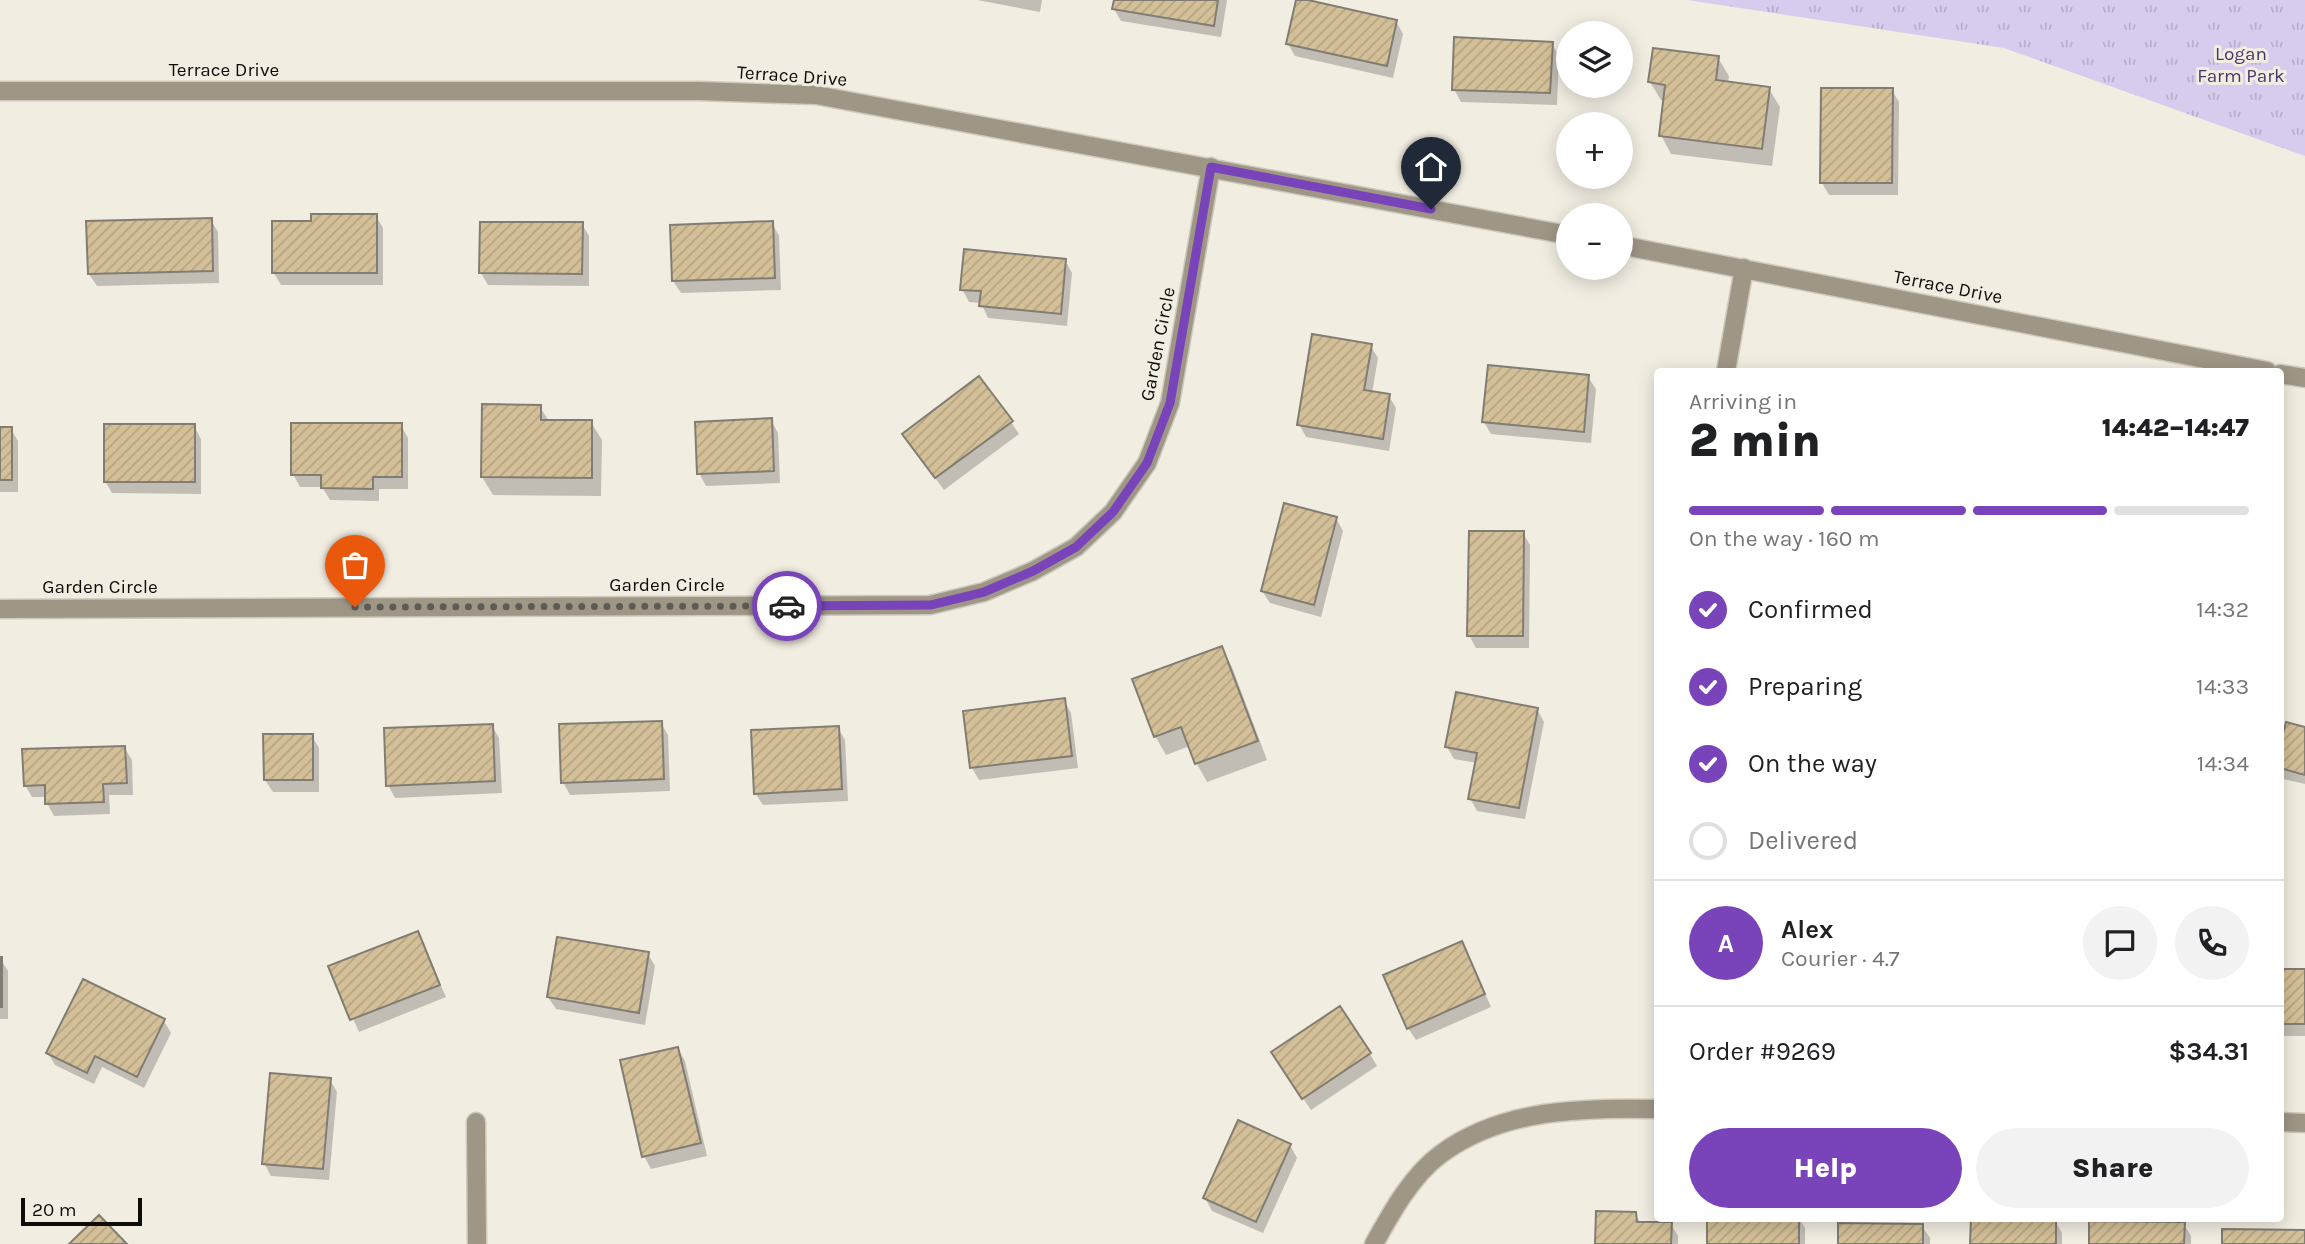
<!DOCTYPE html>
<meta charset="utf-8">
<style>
body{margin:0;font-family:Karla,sans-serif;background:#f2f2f2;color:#202124;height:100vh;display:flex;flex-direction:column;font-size:26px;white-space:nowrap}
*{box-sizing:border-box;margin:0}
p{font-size:23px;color:#757577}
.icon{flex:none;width:38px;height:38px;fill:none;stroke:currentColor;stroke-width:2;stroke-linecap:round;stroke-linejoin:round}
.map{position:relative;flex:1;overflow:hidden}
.details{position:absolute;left:1654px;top:368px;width:630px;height:854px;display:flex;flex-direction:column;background:#fff;border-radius:7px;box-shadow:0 4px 18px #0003}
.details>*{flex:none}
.buttons{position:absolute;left:1556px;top:21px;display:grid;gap:14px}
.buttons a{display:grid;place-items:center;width:77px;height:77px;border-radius:50%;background:#fff;box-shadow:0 4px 18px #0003;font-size:35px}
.scale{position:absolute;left:21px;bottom:18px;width:121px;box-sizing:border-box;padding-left:7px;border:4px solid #0f0d09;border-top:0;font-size:19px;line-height:24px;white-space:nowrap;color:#0f0d09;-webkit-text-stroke:5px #f2ede1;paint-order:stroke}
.pin{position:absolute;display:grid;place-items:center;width:60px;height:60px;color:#fff;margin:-72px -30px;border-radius:50% 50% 50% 0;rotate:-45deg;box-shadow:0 0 7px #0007}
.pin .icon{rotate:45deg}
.courier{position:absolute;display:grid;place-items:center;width:70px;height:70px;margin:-35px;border:5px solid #7943ba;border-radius:50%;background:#fff;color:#222;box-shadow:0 2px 9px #0007}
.head em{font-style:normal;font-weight:800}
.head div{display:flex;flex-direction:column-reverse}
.head{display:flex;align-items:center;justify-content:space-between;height:119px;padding:0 35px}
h1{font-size:46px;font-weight:800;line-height:52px}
.bar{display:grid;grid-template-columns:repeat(4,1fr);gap:10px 7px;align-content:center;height:84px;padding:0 35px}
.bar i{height:9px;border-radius:5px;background:#e0e0e0}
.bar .current{background:#7943ba}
.bar p{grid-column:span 4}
.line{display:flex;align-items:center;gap:18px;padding:0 35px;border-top:2px solid #e0e0e0}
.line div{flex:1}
.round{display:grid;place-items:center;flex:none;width:74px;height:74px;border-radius:37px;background:#f2f2f2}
ol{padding:0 35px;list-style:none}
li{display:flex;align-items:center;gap:21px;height:77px}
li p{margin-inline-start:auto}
li .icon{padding:7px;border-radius:50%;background:#7943ba;color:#fff;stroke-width:4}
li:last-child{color:#757577}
li i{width:38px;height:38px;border:4px solid #e0e0e0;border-radius:50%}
.action{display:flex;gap:14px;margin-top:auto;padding:14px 35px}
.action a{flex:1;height:80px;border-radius:42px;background:#7943ba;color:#fff;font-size:28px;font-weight:800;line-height:80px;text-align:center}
.action a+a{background:#f2f2f2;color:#202124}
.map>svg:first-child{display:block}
.park{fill:url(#park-tufts)}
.shadow{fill:#0003}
.building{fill:url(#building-hatch);stroke:#827d73;stroke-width:2}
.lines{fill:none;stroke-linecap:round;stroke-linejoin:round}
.minor-casing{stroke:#cec9be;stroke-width:21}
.minor{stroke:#9f9786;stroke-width:18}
.done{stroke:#5e5b55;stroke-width:7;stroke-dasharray:0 12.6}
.route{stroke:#7943ba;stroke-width:9}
.labels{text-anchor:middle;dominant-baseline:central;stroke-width:6;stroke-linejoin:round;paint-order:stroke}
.park-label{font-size:19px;fill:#4a3569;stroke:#f2ede1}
.street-label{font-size:19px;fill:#0f0d09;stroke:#f2ede1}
</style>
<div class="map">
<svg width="2305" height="1244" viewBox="0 0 2305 1244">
<defs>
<pattern id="park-tufts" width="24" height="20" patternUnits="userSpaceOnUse" patternTransform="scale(1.75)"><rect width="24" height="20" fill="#d7ccee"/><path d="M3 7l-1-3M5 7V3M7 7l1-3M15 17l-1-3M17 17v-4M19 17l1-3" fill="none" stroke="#b7aecb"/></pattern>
<pattern id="building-hatch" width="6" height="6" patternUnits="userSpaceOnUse" patternTransform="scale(1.75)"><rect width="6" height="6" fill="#d4c098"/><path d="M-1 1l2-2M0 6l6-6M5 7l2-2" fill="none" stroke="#b5a482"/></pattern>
</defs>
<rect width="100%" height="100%" fill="#f2ede1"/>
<path class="park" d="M 1687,0 L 2305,0 L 2305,156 L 2004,48 Z"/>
<path class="shadow" d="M 977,0 L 1042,0 L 1040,12 Z
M 1115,0 L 1227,0 L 1221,37 L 1121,21 L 1114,9 Z
M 1298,0 L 1396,21 L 1403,34 L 1393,78 L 1295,56 L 1288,44 Z
M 1552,44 L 1559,56 L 1557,105 L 1461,102 L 1454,89 Z
M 1718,58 L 1729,76 L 1728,84 L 1769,89 L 1780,107 L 1772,166 L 1671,154 L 1661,135 L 1665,101 L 1661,100 L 1650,82 Z
M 1892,90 L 1899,102 L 1898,195 L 1829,195 L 1822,183 Z
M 376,216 L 383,228 L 383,285 L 281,285 L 274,273 L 313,223 Z
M 211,220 L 218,232 L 219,283 L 97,286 L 89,274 Z
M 772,223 L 779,236 L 781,290 L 681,293 L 673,281 L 671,227 Z
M 582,224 L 589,236 L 589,286 L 488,285 L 481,273 Z
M 1065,260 L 1072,273 L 1067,326 L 988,318 L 981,303 L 969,302 L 962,289 Z
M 1370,345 L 1378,358 L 1372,393 L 1389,396 L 1396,408 L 1389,451 L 1306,437 L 1299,424 Z
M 1588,377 L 1596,389 L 1591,443 L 1491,434 L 1484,422 Z
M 540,407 L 549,421 L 591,422 L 602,440 L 601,496 L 493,495 L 482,477 Z
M 771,420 L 778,433 L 780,483 L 706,486 L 699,473 Z
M 1011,422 L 1019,434 L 944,490 L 904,435 Z
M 401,425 L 408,438 L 408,489 L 379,489 L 379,501 L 330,500 L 322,487 L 300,487 L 293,474 Z
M 194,426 L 201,439 L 201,494 L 112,493 L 105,481 Z
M 0,429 L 11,429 L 18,441 L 18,492 L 0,492 Z
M 1336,518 L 1343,531 L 1321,617 L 1270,603 L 1262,591 Z
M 1523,533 L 1530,545 L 1529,648 L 1476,648 L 1469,635 Z
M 1222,648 L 1232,667 L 1267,760 L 1207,782 L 1197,764 L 1190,746 L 1166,755 L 1155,736 Z
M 1064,700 L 1071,713 L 1078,768 L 979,780 L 972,768 L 965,712 Z
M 1537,709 L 1544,722 L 1525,819 L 1477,811 L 1470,798 L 1477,763 L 1454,759 L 1447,747 Z
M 661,723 L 668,735 L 670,791 L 570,795 L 563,782 Z
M 492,726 L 499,738 L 502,793 L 395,798 L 388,785 Z
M 838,728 L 845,740 L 848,801 L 763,805 L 755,793 Z
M 2305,729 L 2305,784 L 2283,779 L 2280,773 L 2280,751 Z
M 312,736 L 319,748 L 319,792 L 273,792 L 265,780 Z
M 124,747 L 132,760 L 133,795 L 109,795 L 110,814 L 54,816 L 47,803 L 47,797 L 32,797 L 25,785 Z
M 417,933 L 446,997 L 359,1032 L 330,967 Z
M 648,954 L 655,966 L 645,1025 L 556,1009 L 548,997 Z
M 1468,955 L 1491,1007 L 1416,1040 L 1408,1028 Z
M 0,958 L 8,971 L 8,1019 L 0,1019 Z
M 2280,971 L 2305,971 L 2305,1036 L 2280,1036 Z
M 164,1021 L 171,1033 L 144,1088 L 102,1067 L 94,1084 L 55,1065 L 48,1053 Z
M 678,1049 L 685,1061 L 707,1156 L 651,1169 L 644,1156 Z
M 1370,1054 L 1377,1066 L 1311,1110 L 1280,1064 Z
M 330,1080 L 337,1092 L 329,1180 L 271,1176 L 264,1163 Z
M 1290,1145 L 1297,1158 L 1263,1233 L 1212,1211 L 1205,1198 Z
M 1635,1214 L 1641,1224 L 1671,1224 L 1678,1236 L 1678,1244 L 1597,1244 Z
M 1708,1218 L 1799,1218 L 1805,1228 L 1805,1244 L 1709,1244 Z
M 2055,1221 L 2062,1233 L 2062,1244 L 1972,1244 Z
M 2184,1224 L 2191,1236 L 2191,1244 L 2091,1244 Z
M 1922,1226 L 1930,1238 L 1930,1244 L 1840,1244 Z"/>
<path class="building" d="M 1114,0 L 1218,0 L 1214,26 L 1112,9 Z
M 1296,0 L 1308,0 L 1397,20 L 1387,66 L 1286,44 Z
M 1454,37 L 1553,42 L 1550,93 L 1452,90 Z
M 1653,48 L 1719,56 L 1716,80 L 1770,87 L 1762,149 L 1659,136 L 1665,85 L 1648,82 Z
M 1821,88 L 1893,88 L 1892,183 L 1820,183 Z
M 311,214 L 377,214 L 377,273 L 272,273 L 272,221 L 311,221 Z
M 212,218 L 213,271 L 88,274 L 86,221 Z
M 773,221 L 775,278 L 672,281 L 670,225 Z
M 480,222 L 583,222 L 582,274 L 479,273 Z
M 964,249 L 1066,259 L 1061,314 L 979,306 L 981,291 L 960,290 Z
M 1312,334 L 1372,344 L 1364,390 L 1390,394 L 1383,439 L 1297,425 Z
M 1488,365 L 1589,375 L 1584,432 L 1482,422 Z
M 979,376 L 1013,421 L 935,478 L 902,434 Z
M 482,404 L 541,405 L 541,420 L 592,420 L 592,478 L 481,477 Z
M 772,418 L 774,471 L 697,474 L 695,422 Z
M 291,423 L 402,423 L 402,477 L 373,477 L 373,489 L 321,488 L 321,475 L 291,475 Z
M 104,424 L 195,424 L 195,482 L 104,482 Z
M 0,427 L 12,427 L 12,480 L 0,480 Z
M 1284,503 L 1337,517 L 1314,605 L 1261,591 Z
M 1469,531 L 1524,531 L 1523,636 L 1467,636 Z
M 1222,646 L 1258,741 L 1195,764 L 1181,727 L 1154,737 L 1132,679 Z
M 1456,692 L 1538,708 L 1519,808 L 1468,799 L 1477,753 L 1445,747 Z
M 1065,698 L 1072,756 L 970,768 L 963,711 Z
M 662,721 L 664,779 L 561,783 L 559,724 Z
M 2286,722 L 2305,727 L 2305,775 L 2280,768 L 2280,745 Z
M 493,724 L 495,781 L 386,786 L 384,728 Z
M 839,726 L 842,789 L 754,794 L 751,730 Z
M 263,734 L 313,734 L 313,780 L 264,780 Z
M 125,746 L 127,783 L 103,784 L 104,802 L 45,804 L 45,785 L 24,786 L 22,749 Z
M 418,931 L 440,985 L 350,1020 L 328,966 Z
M 557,937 L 649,952 L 639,1013 L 547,997 Z
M 1462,941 L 1485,994 L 1407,1029 L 1383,975 Z
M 0,957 L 2,957 L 2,1007 L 0,1007 Z
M 2280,969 L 2305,969 L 2305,1024 L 2280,1024 Z
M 83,979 L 165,1019 L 137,1077 L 95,1056 L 87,1073 L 46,1053 Z
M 1340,1006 L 1371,1053 L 1302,1099 L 1271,1052 Z
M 678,1047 L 701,1143 L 642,1157 L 620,1060 Z
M 270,1073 L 331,1078 L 323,1169 L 262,1164 Z
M 1238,1120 L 1291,1144 L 1256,1222 L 1203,1198 Z
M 1596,1211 L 1636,1212 L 1637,1222 L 1672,1222 L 1671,1244 L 1595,1244 Z
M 99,1215 L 127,1244 L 69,1244 Z
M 1707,1218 L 1799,1218 L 1799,1244 L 1707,1244 Z
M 1971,1218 L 2056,1219 L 2056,1244 L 1970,1244 Z
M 2089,1221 L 2185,1222 L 2184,1244 L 2089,1244 Z
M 1838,1223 L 1923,1224 L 1923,1244 L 1838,1244 Z
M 2222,1229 L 2305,1230 L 2305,1244 L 2222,1244 Z"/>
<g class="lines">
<defs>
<path id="minor" d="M 0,91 L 699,91 L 816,95 L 1568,235
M 1620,245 L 2267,371
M 1726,371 L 1744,268
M 2280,374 L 2305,378
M 0,609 L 930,605 L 984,592 L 1033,571 L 1076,547 L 1113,512 L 1147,463 L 1170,403 L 1211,167
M 476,1122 L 477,1244
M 2280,1122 L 2305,1123
M 1374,1244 C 1391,1213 1412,1175 1441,1154 C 1503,1108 1583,1108 1657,1109"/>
</defs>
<use href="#minor" class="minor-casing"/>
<use href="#minor" class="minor"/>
</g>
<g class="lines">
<path class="done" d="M 355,607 L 787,606"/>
<path class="route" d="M 787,606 L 930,605 L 984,592 L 1033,571 L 1076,547 L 1113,512 L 1147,463 L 1170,403 L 1211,167 L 1431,209"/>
</g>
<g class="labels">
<g class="park-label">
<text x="2241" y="54">Logan<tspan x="2241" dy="22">Farm Park</tspan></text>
</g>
<g class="street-label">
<text x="224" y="70">Terrace Drive</text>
<text transform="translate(792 76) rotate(4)">Terrace Drive</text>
<text transform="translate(1948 287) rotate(11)">Terrace Drive</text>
<text transform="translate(1158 344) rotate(-79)">Garden Circle</text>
<text x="667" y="585">Garden Circle</text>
<text x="100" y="587">Garden Circle</text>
</g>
</g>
</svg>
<div class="buttons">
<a><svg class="icon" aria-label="layers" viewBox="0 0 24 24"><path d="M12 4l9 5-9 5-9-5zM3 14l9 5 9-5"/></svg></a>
<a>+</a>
<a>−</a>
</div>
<div class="scale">20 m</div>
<div class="pin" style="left:355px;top:607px;background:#ea580c"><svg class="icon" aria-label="bag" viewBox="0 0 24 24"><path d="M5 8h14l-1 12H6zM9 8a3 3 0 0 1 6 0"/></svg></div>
<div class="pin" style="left:1431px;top:209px;background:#1f2937"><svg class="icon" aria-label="home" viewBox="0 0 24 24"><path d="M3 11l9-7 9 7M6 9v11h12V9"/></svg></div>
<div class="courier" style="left:787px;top:606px"><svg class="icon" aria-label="car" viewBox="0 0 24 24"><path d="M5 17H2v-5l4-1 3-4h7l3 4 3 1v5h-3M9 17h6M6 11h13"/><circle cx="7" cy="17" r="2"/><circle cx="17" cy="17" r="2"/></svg></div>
<section class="details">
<div class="head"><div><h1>2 min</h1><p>Arriving in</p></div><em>14:42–14:47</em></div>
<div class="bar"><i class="current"></i><i class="current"></i><i class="current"></i><i></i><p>On the way · 160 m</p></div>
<ol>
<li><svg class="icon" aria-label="check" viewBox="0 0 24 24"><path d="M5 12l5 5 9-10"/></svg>Confirmed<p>14:32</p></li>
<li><svg class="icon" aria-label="check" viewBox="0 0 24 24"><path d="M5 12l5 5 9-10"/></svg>Preparing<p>14:33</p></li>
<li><svg class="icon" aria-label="check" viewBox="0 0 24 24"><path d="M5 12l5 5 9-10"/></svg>On the way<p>14:34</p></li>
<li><i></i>Delivered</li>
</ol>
<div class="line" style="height:126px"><b class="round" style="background:#7943ba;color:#fff">A</b><div><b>Alex</b><p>Courier · 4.7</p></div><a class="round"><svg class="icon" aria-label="chat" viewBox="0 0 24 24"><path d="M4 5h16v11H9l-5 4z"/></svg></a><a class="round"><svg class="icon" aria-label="phone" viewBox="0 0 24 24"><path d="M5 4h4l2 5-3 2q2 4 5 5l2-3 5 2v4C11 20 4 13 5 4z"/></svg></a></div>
<div class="line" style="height:91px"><div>Order #9269</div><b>$34.31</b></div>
<div class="action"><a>Help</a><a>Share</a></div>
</section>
</div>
